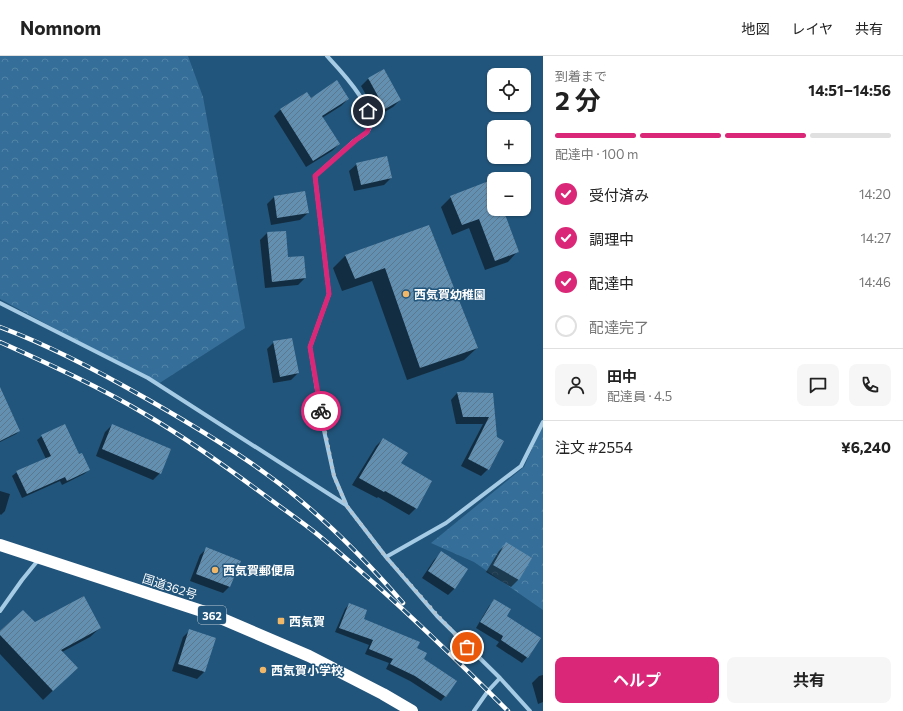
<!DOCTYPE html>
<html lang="ja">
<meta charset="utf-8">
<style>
body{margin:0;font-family:Commissioner,"Noto Sans JP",sans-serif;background:#f6f6f6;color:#222;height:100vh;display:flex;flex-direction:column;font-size:15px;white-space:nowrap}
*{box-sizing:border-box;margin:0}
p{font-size:13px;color:#767676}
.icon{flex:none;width:22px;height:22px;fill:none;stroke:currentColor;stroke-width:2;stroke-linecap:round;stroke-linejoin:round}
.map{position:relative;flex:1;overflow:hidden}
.details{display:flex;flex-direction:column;background:#fff;width:360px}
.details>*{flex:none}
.tools{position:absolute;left:487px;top:12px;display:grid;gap:8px}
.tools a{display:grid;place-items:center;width:44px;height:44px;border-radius:8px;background:#fff;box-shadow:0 1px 3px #0004;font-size:20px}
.pin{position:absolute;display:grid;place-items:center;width:34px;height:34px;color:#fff;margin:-17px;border:2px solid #fff;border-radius:50%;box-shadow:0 1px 4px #0007}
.courier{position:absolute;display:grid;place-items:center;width:40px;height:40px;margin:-20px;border:3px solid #db2777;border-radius:50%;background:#fff;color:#222;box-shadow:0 1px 5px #0007}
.head em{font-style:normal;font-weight:700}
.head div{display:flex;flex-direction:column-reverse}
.head{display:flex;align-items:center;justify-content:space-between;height:68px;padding:0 12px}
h1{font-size:26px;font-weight:700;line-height:30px}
.bar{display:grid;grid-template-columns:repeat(4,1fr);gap:6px 4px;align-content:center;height:48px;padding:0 12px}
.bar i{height:5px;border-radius:3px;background:#e0e0e0}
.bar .current{background:#db2777}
.bar p{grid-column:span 4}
.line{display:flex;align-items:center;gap:10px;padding:0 12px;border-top:1px solid #e0e0e0}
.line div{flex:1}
.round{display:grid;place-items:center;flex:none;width:42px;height:42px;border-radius:8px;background:#f6f6f6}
ol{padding:0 12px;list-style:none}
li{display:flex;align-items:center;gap:12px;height:44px}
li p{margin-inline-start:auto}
li .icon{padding:4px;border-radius:50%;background:#db2777;color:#fff;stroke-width:4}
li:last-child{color:#767676}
li i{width:22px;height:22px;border:2px solid #e0e0e0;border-radius:50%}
.cta{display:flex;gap:8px;margin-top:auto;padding:8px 12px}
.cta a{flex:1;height:46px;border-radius:8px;background:#db2777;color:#fff;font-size:16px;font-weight:700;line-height:46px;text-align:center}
.cta a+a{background:#f6f6f6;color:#222}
header{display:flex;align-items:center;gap:24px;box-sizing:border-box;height:56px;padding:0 20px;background:#fff;border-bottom:1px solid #e0e0e0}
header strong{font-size:19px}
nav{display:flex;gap:22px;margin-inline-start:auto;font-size:14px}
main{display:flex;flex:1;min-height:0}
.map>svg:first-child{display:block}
.forest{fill:url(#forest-crowns)}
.shadow{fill:#0007}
.building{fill:url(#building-hatch)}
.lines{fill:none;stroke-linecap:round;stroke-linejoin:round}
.street{stroke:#a5cbe5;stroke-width:4}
.highway{stroke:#fff;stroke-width:12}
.rail-casing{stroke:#fff;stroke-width:4.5}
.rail{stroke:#22557b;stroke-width:3;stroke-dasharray:9;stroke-linecap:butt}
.done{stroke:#b2c4d1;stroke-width:4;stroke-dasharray:0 7.2}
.route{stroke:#db2777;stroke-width:5}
.poi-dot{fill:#f1b768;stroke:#22557b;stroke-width:1.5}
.labels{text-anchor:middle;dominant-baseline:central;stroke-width:3;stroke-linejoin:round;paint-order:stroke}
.shield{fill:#22557b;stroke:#bdccd7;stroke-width:1}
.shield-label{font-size:11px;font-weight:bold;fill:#fff}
.poi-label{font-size:12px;font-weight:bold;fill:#fff;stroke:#22557b;text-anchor:start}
.street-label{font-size:12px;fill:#fff;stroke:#22557b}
</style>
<header>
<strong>Nomnom</strong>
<nav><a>地図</a><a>レイヤ</a><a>共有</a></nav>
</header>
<main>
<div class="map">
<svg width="543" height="655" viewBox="0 0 543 655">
<defs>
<pattern id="forest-crowns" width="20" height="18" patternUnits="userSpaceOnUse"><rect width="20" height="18" fill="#356f99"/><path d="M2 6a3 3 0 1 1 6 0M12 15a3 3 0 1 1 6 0" fill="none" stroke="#5385a8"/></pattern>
<pattern id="building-hatch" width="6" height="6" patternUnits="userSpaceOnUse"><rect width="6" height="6" fill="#6390b1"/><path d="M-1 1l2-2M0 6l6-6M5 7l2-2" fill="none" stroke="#5b788e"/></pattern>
</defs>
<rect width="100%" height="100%" fill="#22557b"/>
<path class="forest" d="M 0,0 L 188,0 L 203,41 L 245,272 L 158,328 L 0,243 Z
M 543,368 L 543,554 L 474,506 L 431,487 L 524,411 Z"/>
<path class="shadow" d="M 368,23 L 400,44 L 393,51 L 378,60 L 361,30 Z
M 310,43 L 348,43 L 341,50 L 322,62 L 339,88 L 332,95 L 306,111 L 274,60 L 281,53 Z
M 357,108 L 391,122 L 384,129 L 354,135 L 349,115 Z
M 494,133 L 494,153 L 502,153 L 518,195 L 508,206 L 485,214 L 469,172 L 452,179 L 441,151 L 451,141 Z
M 304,136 L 308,157 L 300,164 L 271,169 L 267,148 L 274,141 Z
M 429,170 L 477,292 L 464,304 L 407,324 L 372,225 L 342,235 L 333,212 L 345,200 Z
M 267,177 L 305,222 L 298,229 L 265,232 L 260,184 Z
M 274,286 L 298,317 L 291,324 L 273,327 L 267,293 Z
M 457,337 L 492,337 L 488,413 L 481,420 L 461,410 L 483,368 L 456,368 L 451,344 Z
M 0,364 L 19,375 L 16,378 L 0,386 Z
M 112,369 L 160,417 L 153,424 L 96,400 L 105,376 Z
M 42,380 L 78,399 L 89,414 L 84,418 L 62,429 L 60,425 L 22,442 L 12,420 L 17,416 L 46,403 L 37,384 Z
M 383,383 L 400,408 L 416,452 L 409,459 L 378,441 L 377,442 L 352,429 L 376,390 Z
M 0,435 L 10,438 L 5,455 L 1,459 L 0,458 Z
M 506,488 L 531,502 L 518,524 L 511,531 L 486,516 L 499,495 Z
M 207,492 L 230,530 L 223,537 L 190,525 L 200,499 Z
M 441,497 L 455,532 L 448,539 L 422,522 L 434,504 Z
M 495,544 L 506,560 L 527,601 L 522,607 L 496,590 L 499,586 L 476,572 L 489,550 Z
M 349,548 L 362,563 L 416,592 L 445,640 L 441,645 L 410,625 L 386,613 L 389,607 L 365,598 L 369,589 L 335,576 L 345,553 Z
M 34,567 L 100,572 L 90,581 L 62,596 L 67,621 L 43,644 L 0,598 L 0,576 Z
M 190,574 L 204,616 L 197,623 L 172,615 L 183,581 Z
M 543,619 L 543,646 L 538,648 L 532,627 L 539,620 Z"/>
<path class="building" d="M 384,13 L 401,44 L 385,53 L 368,22 Z
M 337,24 L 349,43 L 322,60 L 340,88 L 313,105 L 280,53 L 307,36 L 311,42 Z
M 387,100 L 392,122 L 361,129 L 356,107 Z
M 494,123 L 494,153 L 503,153 L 519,196 L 495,205 L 479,163 L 462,169 L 450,140 Z
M 305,135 L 309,157 L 277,162 L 274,140 Z
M 429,169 L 478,292 L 420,312 L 385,212 L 355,223 L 345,199 Z
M 286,175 L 288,201 L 304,200 L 306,222 L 272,226 L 267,176 Z
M 292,282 L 299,317 L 280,321 L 273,285 Z
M 0,331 L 20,375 L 0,385 Z
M 457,336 L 493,337 L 497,381 L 504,385 L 489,414 L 468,403 L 489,361 L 463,361 Z
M 65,368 L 79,398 L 82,397 L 90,414 L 67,425 L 65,421 L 27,438 L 16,415 L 51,400 L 41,379 Z
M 112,368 L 171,393 L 161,418 L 102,393 Z
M 383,382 L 408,397 L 401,407 L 432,425 L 417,453 L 385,435 L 384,436 L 359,422 Z
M 506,486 L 532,502 L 519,524 L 493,509 Z
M 206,491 L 241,505 L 230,531 L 196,518 Z
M 441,495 L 468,513 L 455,533 L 428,515 Z
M 84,540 L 101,572 L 61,594 L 78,612 L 53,635 L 0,579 L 0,575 L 23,554 L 35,566 Z
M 494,543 L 511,553 L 507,560 L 541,582 L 528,602 L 501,584 L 503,580 L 480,566 Z
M 349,547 L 367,554 L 364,563 L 420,586 L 417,592 L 427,597 L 424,603 L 457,625 L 446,641 L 415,620 L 390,608 L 393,603 L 369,593 L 373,584 L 339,572 Z
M 189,573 L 216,582 L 205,616 L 178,608 Z"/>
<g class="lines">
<path class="street" d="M 327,0 C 339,13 383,58 367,76 C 364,80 358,82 354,85 C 341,97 328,108 315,120 L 329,238 L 310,291 L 323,370 L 334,420 L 346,448
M 0,247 L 148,322 L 346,449 L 386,501 L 437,560 L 500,622 L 530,655
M 386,501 L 446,467 L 521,410 L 543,366
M 0,555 L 22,524 L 39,503
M 474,655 L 488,635 L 500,622"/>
<path class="highway" d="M 0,489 L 211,558 L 309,600 L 383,638 L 412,655"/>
<defs>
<path id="rail" d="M 0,271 C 51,290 100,316 147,343 C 189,367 230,391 269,420 C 319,456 363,501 403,547
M 0,286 C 51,309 102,332 150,361 C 192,386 232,415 271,444 C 286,455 302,466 317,478 C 384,533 447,594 508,655"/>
</defs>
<use href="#rail" class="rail-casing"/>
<use href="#rail" class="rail"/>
</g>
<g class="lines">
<path class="done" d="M 321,355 L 334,420 L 346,449 L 386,501 L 438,560 L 467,591"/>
<path class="route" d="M 321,355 L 310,291 L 329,238 L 315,120 L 356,84 L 367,76 L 371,66 L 368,55"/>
</g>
<g class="poi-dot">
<circle cx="406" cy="238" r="4"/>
<circle cx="215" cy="514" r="4"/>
<rect x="277" y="561" width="8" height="8" rx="2"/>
<circle cx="263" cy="614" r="4"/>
</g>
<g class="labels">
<rect class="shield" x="198" y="550" width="28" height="18" rx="3"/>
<g class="shield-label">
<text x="212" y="559">362</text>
</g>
<g class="poi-label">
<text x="414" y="238">西気賀幼稚園</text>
<text x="223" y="514">西気賀郵便局</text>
<text x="289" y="565">西気賀</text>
<text x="271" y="614">西気賀小学校</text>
</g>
<g class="street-label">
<text transform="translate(170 530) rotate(18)">国道362号</text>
</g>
</g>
</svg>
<div class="tools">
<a><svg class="icon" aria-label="locate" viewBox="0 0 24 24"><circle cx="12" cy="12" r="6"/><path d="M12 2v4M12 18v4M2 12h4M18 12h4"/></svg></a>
<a>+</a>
<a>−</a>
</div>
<div class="pin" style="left:467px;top:591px;background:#ea580c"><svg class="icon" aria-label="bag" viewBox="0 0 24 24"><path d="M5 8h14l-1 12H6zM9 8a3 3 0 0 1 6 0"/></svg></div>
<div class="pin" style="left:368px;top:55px;background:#1f2937"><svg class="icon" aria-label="home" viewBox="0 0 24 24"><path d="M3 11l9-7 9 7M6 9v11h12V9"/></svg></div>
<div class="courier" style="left:321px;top:355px"><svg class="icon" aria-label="bike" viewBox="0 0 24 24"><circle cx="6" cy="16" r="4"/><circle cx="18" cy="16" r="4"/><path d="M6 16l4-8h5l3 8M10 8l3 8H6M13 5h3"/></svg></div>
</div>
<section class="details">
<div class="head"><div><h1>2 分</h1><p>到着まで</p></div><em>14:51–14:56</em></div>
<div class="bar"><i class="current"></i><i class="current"></i><i class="current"></i><i></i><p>配達中 · 100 m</p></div>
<ol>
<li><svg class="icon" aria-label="check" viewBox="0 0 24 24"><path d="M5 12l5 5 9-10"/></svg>受付済み<p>14:20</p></li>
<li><svg class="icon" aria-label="check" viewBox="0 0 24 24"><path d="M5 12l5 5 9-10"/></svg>調理中<p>14:27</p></li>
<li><svg class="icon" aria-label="check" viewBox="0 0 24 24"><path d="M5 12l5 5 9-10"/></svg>配達中<p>14:46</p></li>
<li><i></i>配達完了</li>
</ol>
<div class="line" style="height:72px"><a class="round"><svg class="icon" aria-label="person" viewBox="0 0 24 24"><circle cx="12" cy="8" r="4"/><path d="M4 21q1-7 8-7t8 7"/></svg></a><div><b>田中</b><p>配達員 · 4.5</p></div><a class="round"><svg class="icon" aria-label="chat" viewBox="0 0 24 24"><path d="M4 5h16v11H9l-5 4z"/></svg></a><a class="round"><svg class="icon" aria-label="phone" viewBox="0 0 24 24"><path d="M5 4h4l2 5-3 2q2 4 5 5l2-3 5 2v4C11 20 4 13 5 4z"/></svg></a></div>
<div class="line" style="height:52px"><div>注文 #2554</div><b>¥6,240</b></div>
<div class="cta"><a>ヘルプ</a><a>共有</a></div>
</section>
</main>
